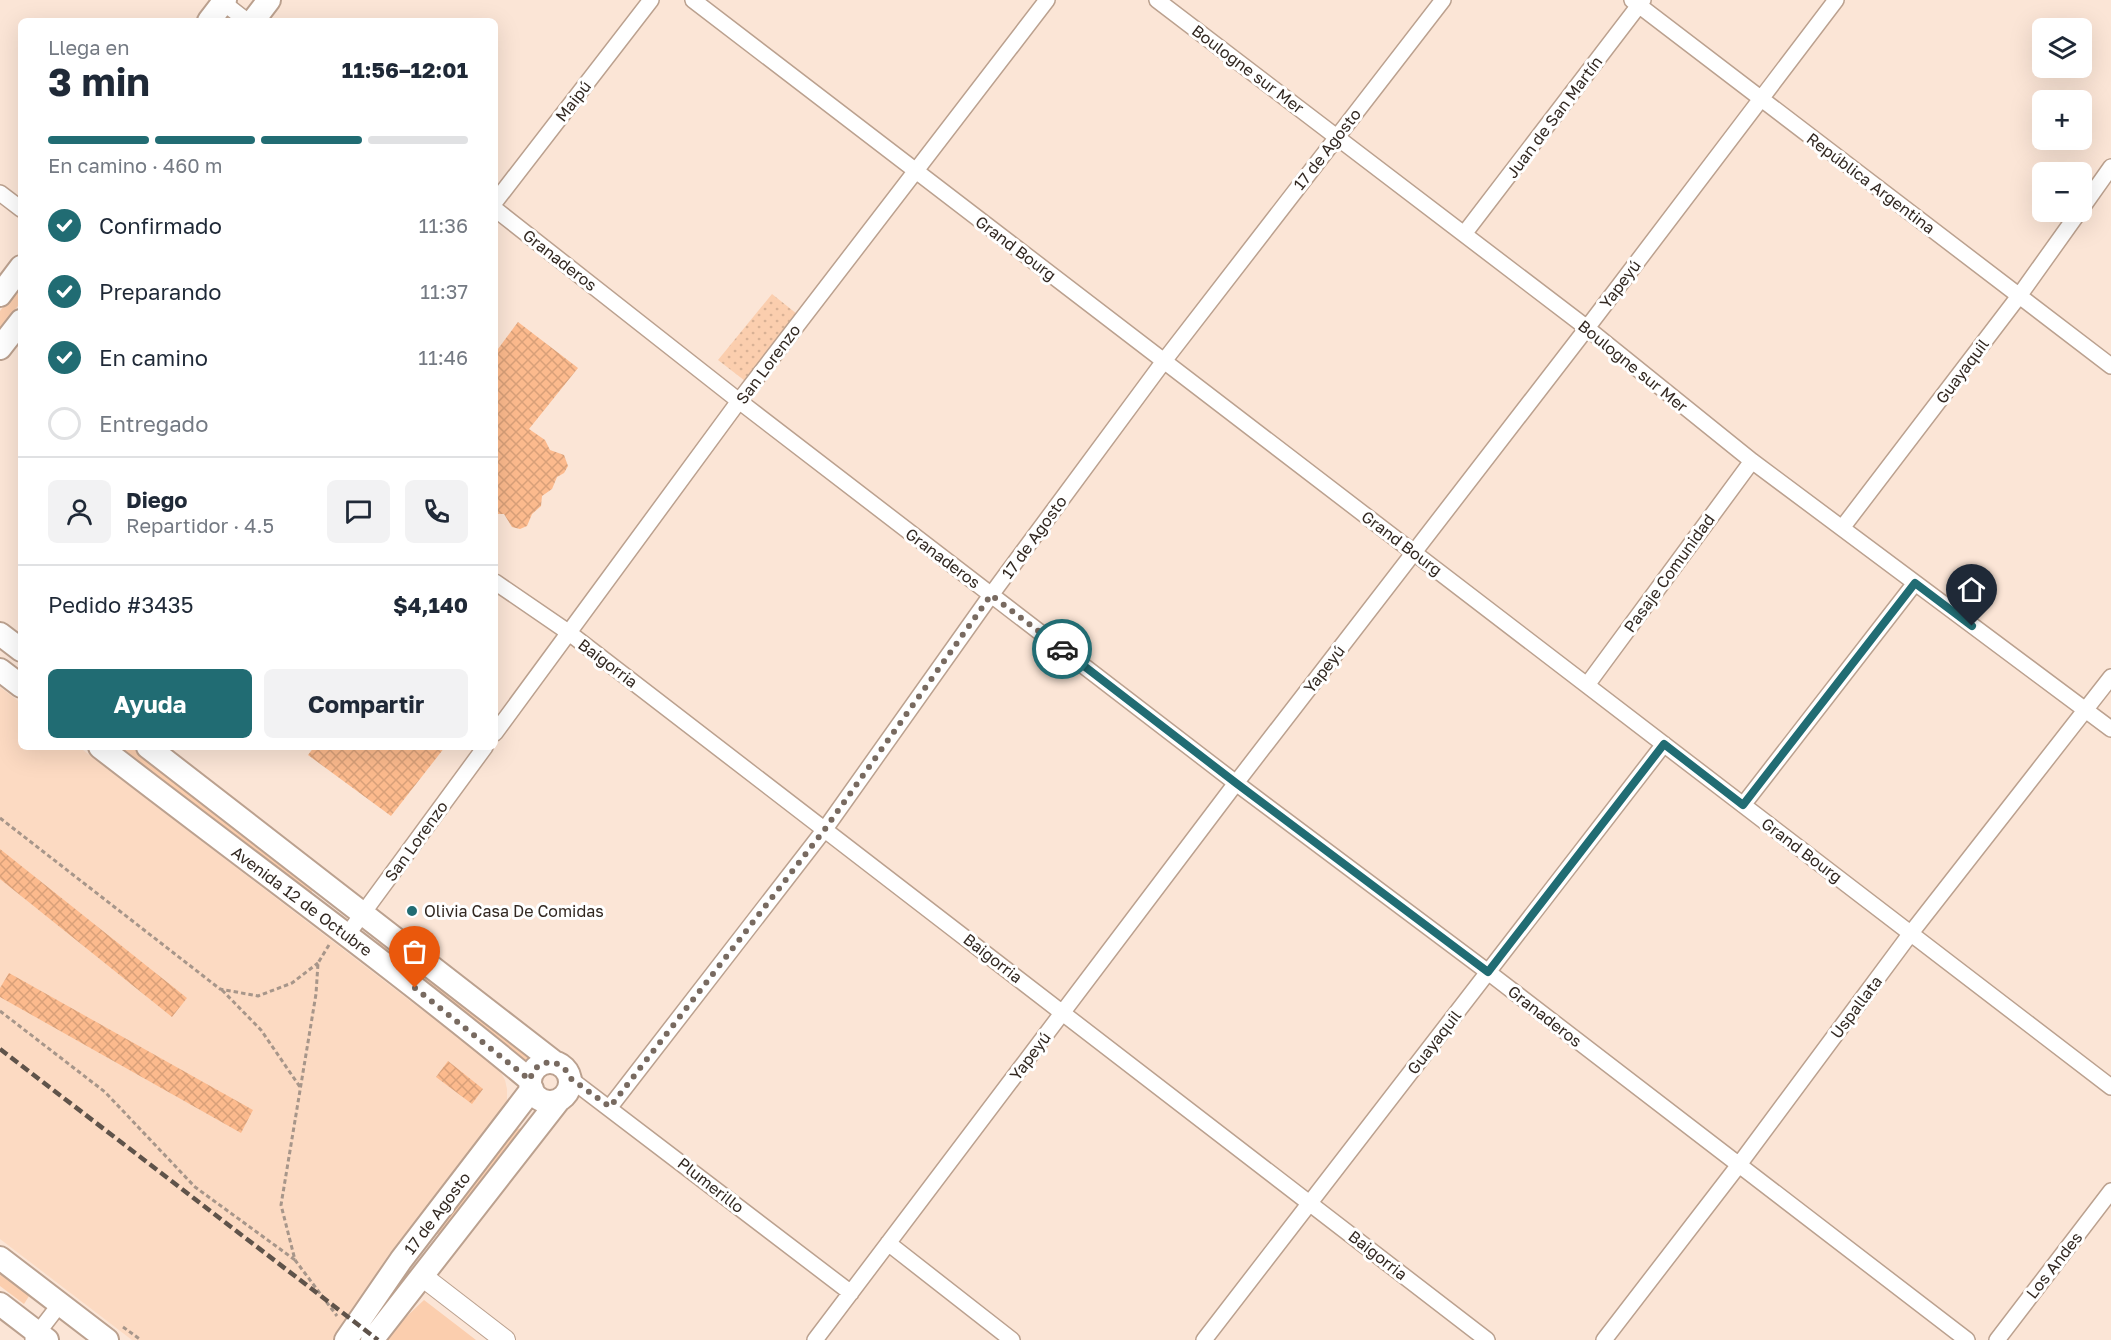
<!DOCTYPE html>
<html lang="es">
<meta charset="utf-8">
<style>
body{margin:0;font-family:"Golos Text",sans-serif;background:#f2f2f3;color:#1f2937;height:100vh;display:flex;flex-direction:column;font-size:22px;white-space:nowrap}
*{box-sizing:border-box;margin:0}
p{font-size:20px;color:#747a83}
.icon{flex:none;width:33px;height:33px;fill:none;stroke:currentColor;stroke-width:2;stroke-linecap:round;stroke-linejoin:round}
.map{position:relative;flex:1;overflow:hidden}
.sheet{position:absolute;left:18px;top:18px;width:480px;height:732px;display:flex;flex-direction:column;background:#fff;border-radius:9px;box-shadow:0 6px 24px #0002}
.sheet>*{flex:none}
.tools{position:absolute;left:2032px;top:18px;display:grid;gap:12px}
.tools a{display:grid;place-items:center;width:60px;height:60px;border-radius:9px;background:#fff;box-shadow:0 6px 24px #0002;font-size:30px}
.pin{position:absolute;display:grid;place-items:center;width:51px;height:51px;color:#fff;margin:-62px -26px;border-radius:50% 50% 50% 0;rotate:-45deg;box-shadow:0 0 6px #0007}
.pin .icon{rotate:45deg}
.courier{position:absolute;display:grid;place-items:center;width:60px;height:60px;margin:-30px;border:4px solid #216c73;border-radius:50%;background:#fff;color:#222;box-shadow:0 2px 8px #0007}
.head em{font-style:normal;font-weight:700}
.head div{display:flex;flex-direction:column-reverse}
.head{display:flex;align-items:center;justify-content:space-between;height:102px;padding:0 30px}
h1{font-size:39px;font-weight:700;line-height:45px}
.bar{display:grid;grid-template-columns:repeat(4,1fr);gap:9px 6px;align-content:center;height:72px;padding:0 30px}
.bar i{height:8px;border-radius:4px;background:#e0e1e3}
.bar .selected{background:#216c73}
.bar p{grid-column:span 4}
.line{display:flex;align-items:center;gap:15px;padding:0 30px;border-top:2px solid #e0e1e3}
.line div{flex:1}
.round{display:grid;place-items:center;flex:none;width:63px;height:63px;border-radius:9px;background:#f2f2f3}
ol{padding:0 30px;list-style:none}
li{display:flex;align-items:center;gap:18px;height:66px}
li p{margin-inline-start:auto}
li .icon{padding:6px;border-radius:50%;background:#216c73;color:#fff;stroke-width:4}
li:last-child{color:#747a83}
li i{width:33px;height:33px;border:3px solid #e0e1e3;border-radius:50%}
.action{display:flex;gap:12px;margin-top:auto;padding:12px 30px}
.action a{flex:1;height:69px;border-radius:9px;background:#216c73;color:#fff;font-size:24px;font-weight:700;line-height:69px;text-align:center}
.action a+a{background:#f2f2f3;color:#1f2937}
.map>svg:first-child{display:block}
.built{fill:#fcdac2}
.grass{fill:#fbceae}
.park{fill:url(#park-dots)}
.building{fill:url(#building-cross-hatch)}
.lines{fill:none;stroke-linecap:round;stroke-linejoin:round}
.minor-casing{stroke:#bba18f;stroke-width:18}
.tertiary-casing{stroke:#bba18f;stroke-width:22}
.secondary-casing{stroke:#bba18f;stroke-width:26}
.path{stroke:#a7968a;stroke-width:3;stroke-dasharray:4.5 3;stroke-linecap:butt}
.minor{stroke:#fff;stroke-width:15}
.tertiary{stroke:#fff;stroke-width:20}
.secondary{stroke:#fff;stroke-width:22}
.rail{stroke:#5f534a;stroke-width:4.5;stroke-dasharray:9 4.5;stroke-linecap:butt}
.done{stroke:#786a60;stroke-width:6;stroke-dasharray:0 10.8}
.route{stroke:#216c73;stroke-width:8}
.poi-dot{fill:#216c73;stroke:#fff;stroke-width:2}
.labels{text-anchor:middle;dominant-baseline:central;stroke-width:6;stroke-linejoin:round;paint-order:stroke}
.street-label{font-size:16px;fill:#322821;stroke:#fff}
.poi-label{font-size:16px;fill:#322821;stroke:#fff;text-anchor:start}
</style>
<div class="map">
<svg width="2111" height="1340" viewBox="0 0 2111 1340">
<defs>
<pattern id="park-dots" width="8" height="8" patternUnits="userSpaceOnUse" patternTransform="scale(1.5)"><rect width="8" height="8" fill="#fbceae"/><path d="M2 2h.1M6 6h.1" fill="none" stroke="#d8b195" stroke-width="1.8" stroke-linecap="round"/></pattern>
<pattern id="building-cross-hatch" width="8" height="8" patternUnits="userSpaceOnUse" patternTransform="scale(1.5)"><rect width="8" height="8" fill="#fcba8d"/><path d="M0 0l8 8M0 8l8-8" fill="none" stroke="#d8a079"/></pattern>
</defs>
<rect width="100%" height="100%" fill="#fbe5d6"/>
<path class="built" d="M 0,687 L 21,703 L 21,747 L 79,747 L 499,1069 L 505,1080 L 507,1089 L 507,1104 L 332,1340 L 132,1340 L 0,1239 Z"/>
<path class="grass" d="M 21,284 L 21,302 L 0,329 L 0,311 Z
M 122,747 L 131,747 L 312,886 L 312,893 L 310,895 L 121,750 Z
M 380,939 L 529,1057 L 525,1062 L 377,945 Z
M 536,1109 L 538,1110 L 441,1237 L 435,1232 L 513,1130 L 522,1128 Z
M 0,1274 L 29,1296 L 24,1304 L 0,1286 Z
M 424,1300 L 476,1340 L 382,1340 Z"/>
<path class="park" d="M 772,294 L 802,318 L 749,384 L 718,360 Z"/>
<path class="building" d="M 518,322 L 578,368 L 529,429 L 545,440 L 550,450 L 564,455 L 568,466 L 564,473 L 557,477 L 552,489 L 542,496 L 541,506 L 532,514 L 527,526 L 520,529 L 512,527 L 504,514 L 495,514 L 495,353 Z
M 314,747 L 445,747 L 391,816 L 308,755 Z
M 0,849 L 187,998 L 172,1017 L 0,879 Z
M 9,973 L 253,1110 L 241,1133 L 0,997 L 0,988 Z
M 448,1061 L 483,1089 L 472,1104 L 436,1077 Z"/>
<g class="lines">
<defs>
<path id="minor" d="M 220,0 L 247,21
M 693,0 L 2111,1087
M 1157,0 L 1587,328 L 1752,461 L 2111,729
M 1632,0 L 2111,366
M 0,193 L 21,209
M 495,202 L 651,0
M 2082,208 L 2111,167
M 495,209 L 739,401 L 1236,783 L 1488,972 L 1967,1340
M 1464,234 L 1643,0
M 1842,528 L 2019,296 L 2079,212
M 495,582 L 568,632 L 1487,1340
M 1587,685 L 1752,461
M 495,733 L 739,401 L 1047,0
M 1743,805 L 1915,583
M 347,935 L 485,747
M 569,1078 L 851,1293
M 610,1107 L 825,829 L 991,595 L 1164,361 L 1443,0
M 888,1243 L 1012,1340
M 33,1339 L 60,1304
M 815,1340 L 1236,783 L 1587,328 L 1836,0
M 1204,1340 L 1664,744
M 1604,1340 L 1738,1166 L 1911,933 L 2111,677
M 1997,1340 L 2111,1191"/>
<path id="tertiary" d="M 422,1276 L 505,1340"/>
<path id="secondary" d="M 209,21 L 225,0
M 253,21 L 269,0
M 0,295 L 21,267
M 0,348 L 21,321
M 0,634 L 21,650
M 0,670 L 21,686
M 100,747 C 243,858 390,964 530,1080
M 148,747 L 554,1062
M530 1082a20 20 0 1 1 40 0a20 20 0 1 1-40 0Z
M 0,1258 L 107,1340
M 0,1304 L 47,1340
M 346,1340 L 401,1260 L 532,1089
M 372,1340 L 559,1100"/>
</defs>
<use href="#minor" class="minor-casing"/>
<use href="#tertiary" class="tertiary-casing"/>
<use href="#secondary" class="secondary-casing"/>
<path class="path" d="M 0,818 L 220,989 L 258,996 L 292,983 L 318,963
M 329,945 L 318,963 L 316,994 L 281,1205 L 295,1260 L 337,1316
M 222,990 L 261,1030 L 300,1087
M 0,1011 L 105,1092 L 195,1187 L 295,1260
M 123,1327 L 141,1340"/>
<use href="#minor" class="minor"/>
<use href="#tertiary" class="tertiary"/>
<use href="#secondary" class="secondary"/>
<path class="rail" d="M 0,1049 L 378,1340"/>
</g>
<g class="lines">
<path class="done" d="M 415,988 L 530,1080 C 533,1067 541,1062 554,1062 L 565,1069 L 570,1078 L 610,1107 L 825,829 L 991,595 L 1062,649"/>
<path class="route" d="M 1062,649 L 1236,783 L 1488,972 L 1664,744 L 1743,805 L 1915,583 L 1972,626"/>
</g>
<circle class="poi-dot" cx="412" cy="911" r="6"/>
<g class="labels">
<g class="street-label">
<text transform="translate(1248 69) rotate(37)">Boulogne sur Mer</text>
<text transform="translate(573 101) rotate(-52)">Maipú</text>
<text transform="translate(1554 117) rotate(-53)">Juan de San Martín</text>
<text transform="translate(1327 149) rotate(-52)">17 de Agosto</text>
<text transform="translate(1871 183) rotate(37)">República Argentina</text>
<text transform="translate(1016 248) rotate(37)">Grand Bourg</text>
<text transform="translate(560 260) rotate(38)">Granaderos</text>
<text transform="translate(1620 284) rotate(-53)">Yapeyú</text>
<text transform="translate(768 364) rotate(-53)">San Lorenzo</text>
<text transform="translate(1633 366) rotate(39)">Boulogne sur Mer</text>
<text transform="translate(1962 371) rotate(-53)">Guayaquil</text>
<text transform="translate(1034 537) rotate(-54)">17 de Agosto</text>
<text transform="translate(1402 543) rotate(37)">Grand Bourg</text>
<text transform="translate(943 558) rotate(37)">Granaderos</text>
<text transform="translate(1669 573) rotate(-54)">Pasaje Comunidad</text>
<text transform="translate(608 663) rotate(37)">Baigorria</text>
<text transform="translate(1324 669) rotate(-52)">Yapeyú</text>
<text transform="translate(416 841) rotate(-54)">San Lorenzo</text>
<text transform="translate(1802 850) rotate(37)">Grand Bourg</text>
<text transform="translate(302 901) rotate(37)">Avenida 12 de Octubre</text>
<text transform="translate(993 958) rotate(38)">Baigorria</text>
<text transform="translate(1856 1007) rotate(-53)">Uspallata</text>
<text transform="translate(1545 1016) rotate(38)">Granaderos</text>
<text transform="translate(1434 1042) rotate(-52)">Guayaquil</text>
<text transform="translate(1030 1056) rotate(-53)">Yapeyú</text>
<text transform="translate(711 1185) rotate(38)">Plumerillo</text>
<text transform="translate(437 1213) rotate(-53)">17 de Agosto</text>
<text transform="translate(1378 1255) rotate(38)">Baigorria</text>
<text transform="translate(2054 1265) rotate(-52)">Los Andes</text>
</g>
<g class="poi-label">
<text x="424" y="911">Olivia Casa De Comidas</text>
</g>
</g>
</svg>
<div class="tools">
<a><svg class="icon" aria-label="layers" viewBox="0 0 24 24"><path d="M12 4l9 5-9 5-9-5zM3 14l9 5 9-5"/></svg></a>
<a>+</a>
<a>−</a>
</div>
<div class="pin" style="left:415px;top:988px;background:#ea580c"><svg class="icon" aria-label="bag" viewBox="0 0 24 24"><path d="M5 8h14l-1 12H6zM9 8a3 3 0 0 1 6 0"/></svg></div>
<div class="pin" style="left:1972px;top:626px;background:#1f2937"><svg class="icon" aria-label="home" viewBox="0 0 24 24"><path d="M3 11l9-7 9 7M6 9v11h12V9"/></svg></div>
<div class="courier" style="left:1062px;top:649px"><svg class="icon" aria-label="car" viewBox="0 0 24 24"><path d="M5 17H2v-5l4-1 3-4h7l3 4 3 1v5h-3M9 17h6M6 11h13"/><circle cx="7" cy="17" r="2"/><circle cx="17" cy="17" r="2"/></svg></div>
<section class="sheet">
<div class="head"><div><h1>3 min</h1><p>Llega en</p></div><em>11:56–12:01</em></div>
<div class="bar"><i class="selected"></i><i class="selected"></i><i class="selected"></i><i></i><p>En camino · 460 m</p></div>
<ol>
<li><svg class="icon" aria-label="check" viewBox="0 0 24 24"><path d="M5 12l5 5 9-10"/></svg>Confirmado<p>11:36</p></li>
<li><svg class="icon" aria-label="check" viewBox="0 0 24 24"><path d="M5 12l5 5 9-10"/></svg>Preparando<p>11:37</p></li>
<li><svg class="icon" aria-label="check" viewBox="0 0 24 24"><path d="M5 12l5 5 9-10"/></svg>En camino<p>11:46</p></li>
<li><i></i>Entregado</li>
</ol>
<div class="line" style="height:108px"><a class="round"><svg class="icon" aria-label="person" viewBox="0 0 24 24"><circle cx="12" cy="8" r="4"/><path d="M4 21q1-7 8-7t8 7"/></svg></a><div><b>Diego</b><p>Repartidor · 4.5</p></div><a class="round"><svg class="icon" aria-label="chat" viewBox="0 0 24 24"><path d="M4 5h16v11H9l-5 4z"/></svg></a><a class="round"><svg class="icon" aria-label="phone" viewBox="0 0 24 24"><path d="M5 4h4l2 5-3 2q2 4 5 5l2-3 5 2v4C11 20 4 13 5 4z"/></svg></a></div>
<div class="line" style="height:78px"><div>Pedido #3435</div><b>$4,140</b></div>
<div class="action"><a>Ayuda</a><a>Compartir</a></div>
</section>
</div>
